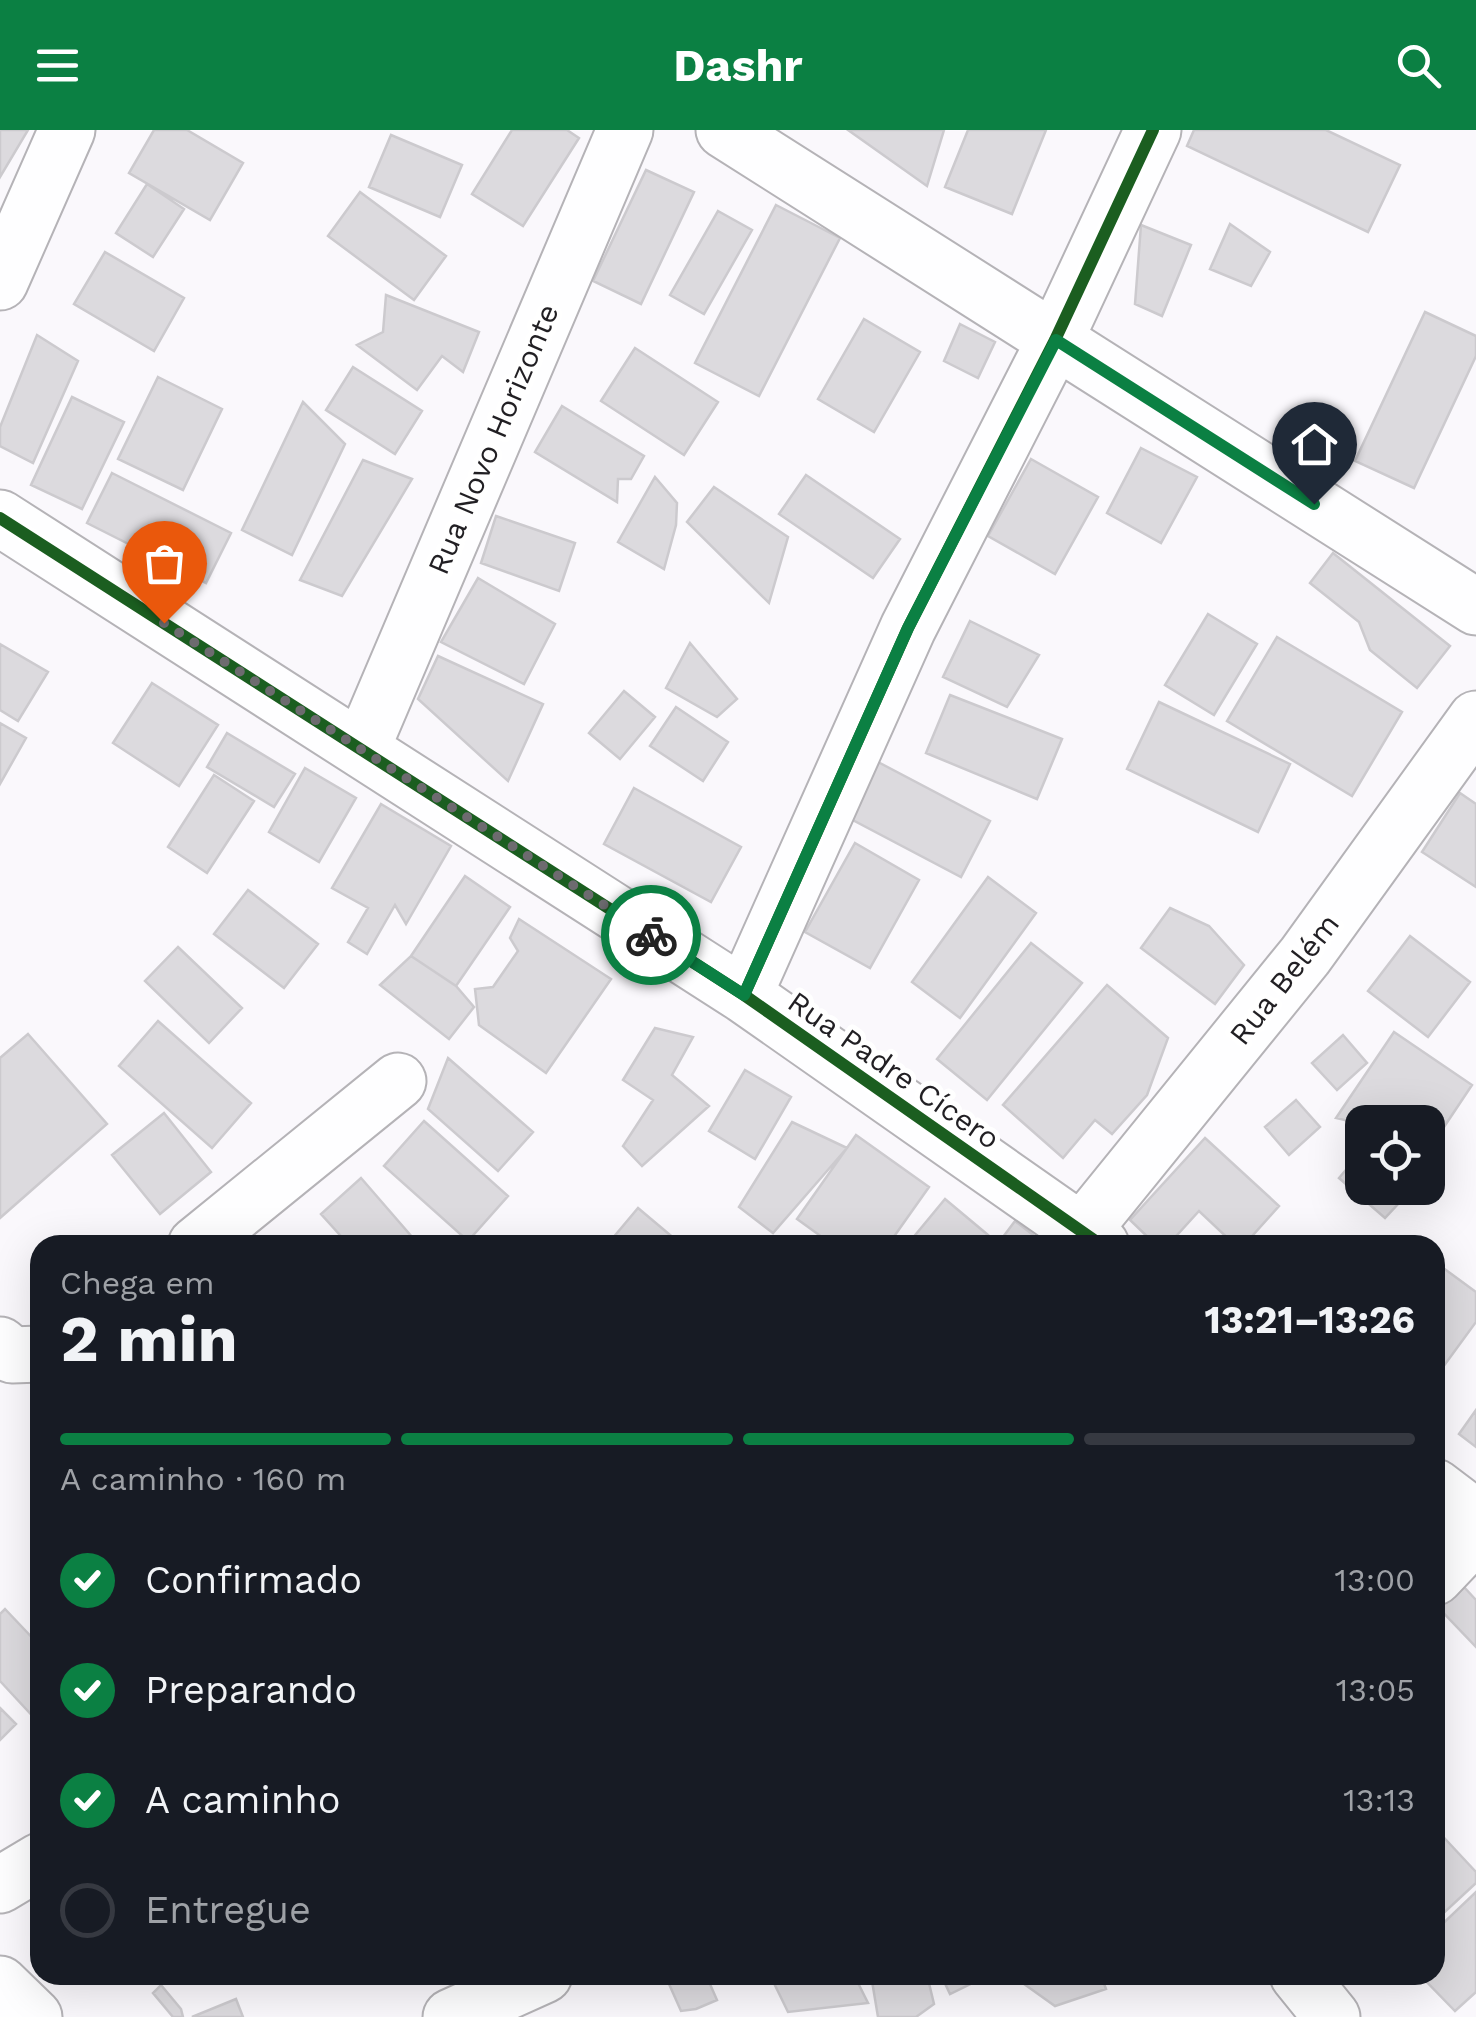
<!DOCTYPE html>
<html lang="pt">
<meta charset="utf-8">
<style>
body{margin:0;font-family:"Work Sans",sans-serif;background:#242831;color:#f1f3f6;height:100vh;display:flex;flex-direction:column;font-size:38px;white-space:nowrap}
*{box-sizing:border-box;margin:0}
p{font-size:32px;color:#9ea1a6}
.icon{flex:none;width:55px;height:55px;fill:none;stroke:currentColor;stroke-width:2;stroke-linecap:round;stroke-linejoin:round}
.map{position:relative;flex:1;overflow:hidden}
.details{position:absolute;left:30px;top:1105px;width:1415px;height:750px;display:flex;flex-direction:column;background:#171b24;border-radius:30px;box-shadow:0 10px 40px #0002}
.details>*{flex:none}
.controls{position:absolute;left:1345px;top:975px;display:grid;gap:20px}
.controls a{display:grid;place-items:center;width:100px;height:100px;border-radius:20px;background:#171b24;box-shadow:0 10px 40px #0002;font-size:50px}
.pin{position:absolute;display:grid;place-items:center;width:85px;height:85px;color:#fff;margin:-102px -42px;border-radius:50% 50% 50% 0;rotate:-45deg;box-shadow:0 0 10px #0007}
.pin .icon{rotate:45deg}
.courier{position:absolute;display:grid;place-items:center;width:100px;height:100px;margin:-50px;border:8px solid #0b8043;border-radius:50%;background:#fff;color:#222;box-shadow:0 2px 12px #0007}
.headline em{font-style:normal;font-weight:700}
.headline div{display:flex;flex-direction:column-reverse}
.headline{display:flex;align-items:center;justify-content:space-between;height:170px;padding:0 30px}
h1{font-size:65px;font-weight:700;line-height:75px}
.bar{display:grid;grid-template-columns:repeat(4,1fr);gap:15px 10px;align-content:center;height:120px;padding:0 30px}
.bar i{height:12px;border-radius:8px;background:#363941}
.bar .active{background:#0b8043}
.bar p{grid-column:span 4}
ol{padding:0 30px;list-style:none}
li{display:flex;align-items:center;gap:30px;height:110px}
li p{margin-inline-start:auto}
li .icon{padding:10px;border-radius:50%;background:#0b8043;color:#fff;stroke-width:4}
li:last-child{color:#9ea1a6}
li i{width:55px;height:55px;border:5px solid #363941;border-radius:50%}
header{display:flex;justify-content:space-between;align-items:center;height:130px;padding:0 30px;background:#0b8043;color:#fff;font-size:45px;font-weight:700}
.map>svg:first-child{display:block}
.building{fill:#dcdade;stroke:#cccace;stroke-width:2.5}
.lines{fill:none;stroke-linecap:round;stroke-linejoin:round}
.minor-casing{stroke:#b5b3b7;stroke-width:59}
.minor{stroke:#fefeff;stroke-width:55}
.cycleway-casing{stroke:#fff;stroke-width:19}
.cycleway{stroke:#1b5e20;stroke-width:12}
.done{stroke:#6d6b6f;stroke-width:10;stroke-dasharray:0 18}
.route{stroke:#0b8043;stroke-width:12}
.labels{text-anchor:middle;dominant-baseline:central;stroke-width:10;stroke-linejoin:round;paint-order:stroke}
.street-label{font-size:30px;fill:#211f23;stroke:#fff}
</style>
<header><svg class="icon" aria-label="menu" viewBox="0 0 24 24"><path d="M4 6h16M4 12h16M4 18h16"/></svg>Dashr<svg class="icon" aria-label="search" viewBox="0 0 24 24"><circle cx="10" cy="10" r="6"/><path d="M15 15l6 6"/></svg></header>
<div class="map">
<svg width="1476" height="1887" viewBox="0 0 1476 1887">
<rect width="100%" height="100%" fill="#faf8fc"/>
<path class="building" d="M 0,0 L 28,0 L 0,47 Z
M 154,0 L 187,0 L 243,33 L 210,90 L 129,43 Z
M 512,0 L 567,0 L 579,8 L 523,96 L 472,64 Z
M 848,0 L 944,0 L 927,56 Z
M 968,0 L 1046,0 L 1012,84 L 945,57 Z
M 1194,0 L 1326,0 L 1400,35 L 1368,102 L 1187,16 Z
M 391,5 L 462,35 L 440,87 L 369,57 Z
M 646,40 L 694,62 L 641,174 L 593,151 Z
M 147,54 L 184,79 L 153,127 L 116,103 Z
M 360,62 L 446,126 L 414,170 L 328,106 Z
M 776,75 L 840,108 L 759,266 L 695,233 Z
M 718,81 L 752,100 L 704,184 L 670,165 Z
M 1230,94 L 1270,122 L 1251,156 L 1210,139 Z
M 1141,95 L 1191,115 L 1162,186 L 1135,174 Z
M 105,122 L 184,168 L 154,221 L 74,174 Z
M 386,165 L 479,202 L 463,242 L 442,226 L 417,260 L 357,215 L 383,202 Z
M 1425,182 L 1476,206 L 1476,226 L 1414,358 L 1355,331 Z
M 864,189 L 920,222 L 874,302 L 818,269 Z
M 960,194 L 995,212 L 978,248 L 944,231 Z
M 37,205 L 78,231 L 33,333 L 0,316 L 0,297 Z
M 635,218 L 718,272 L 684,325 L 601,271 Z
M 353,237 L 422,281 L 395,324 L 326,280 Z
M 158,247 L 222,279 L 183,360 L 118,329 Z
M 72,267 L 124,292 L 82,379 L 31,355 Z
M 303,272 L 345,314 L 292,425 L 242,400 Z
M 562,276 L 644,326 L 631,349 L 618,349 L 617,372 L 535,322 Z
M 1141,318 L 1197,347 L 1161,413 L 1107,383 Z
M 1031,329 L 1098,367 L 1055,444 L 988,406 Z
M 363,330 L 412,349 L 342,466 L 300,450 Z
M 112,343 L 231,403 L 206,453 L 87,393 Z
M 806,345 L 900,409 L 873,448 L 779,384 Z
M 655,347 L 677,373 L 676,395 L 664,439 L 618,412 Z
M 714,357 L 788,407 L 769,473 L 687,392 Z
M 496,386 L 575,413 L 559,461 L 481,433 Z
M 1333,423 L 1450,516 L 1417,558 L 1370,520 L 1359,492 L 1310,453 Z
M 478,448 L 555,494 L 524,554 L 441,512 Z
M 1208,484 L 1257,514 L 1214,585 L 1165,555 Z
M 970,491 L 1039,525 L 1007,577 L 943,547 Z
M 1277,507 L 1402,582 L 1352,666 L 1227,591 Z
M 690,513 L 737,569 L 717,587 L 666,558 Z
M 0,514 L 48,542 L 18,591 L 0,580 Z
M 438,526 L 543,574 L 508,651 L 418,569 Z
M 152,553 L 218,595 L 179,656 L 113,613 Z
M 624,561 L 655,587 L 620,629 L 589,603 Z
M 950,565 L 1062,609 L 1037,669 L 926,623 Z
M 1159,572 L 1290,634 L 1258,702 L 1127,639 Z
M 676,577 L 728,612 L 703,651 L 650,616 Z
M 0,593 L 26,608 L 0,654 Z
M 227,603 L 295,644 L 274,677 L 207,637 Z
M 876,631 L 990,691 L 961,747 L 847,687 Z
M 305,638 L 356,668 L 319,732 L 269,702 Z
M 214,645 L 254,671 L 207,743 L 168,717 Z
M 634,658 L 741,717 L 711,772 L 604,714 Z
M 1460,663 L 1476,674 L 1476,757 L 1422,722 Z
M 381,674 L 451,716 L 406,794 L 395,775 L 367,824 L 348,812 L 368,778 L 332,758 Z
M 855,713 L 919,750 L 870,838 L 805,802 Z
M 465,746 L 510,777 L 456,856 L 411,826 Z
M 988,747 L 1036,783 L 960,888 L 912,852 Z
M 248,760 L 318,814 L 284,858 L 214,804 Z
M 1170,778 L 1209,796 L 1244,835 L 1215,874 L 1141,818 Z
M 519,789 L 611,849 L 546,943 L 479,895 L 475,859 L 493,857 L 518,821 L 510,808 Z
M 1410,806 L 1470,852 L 1428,907 L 1368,861 Z
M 1031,813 L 1082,853 L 987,970 L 937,929 Z
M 178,817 L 242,878 L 209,913 L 145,851 Z
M 411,826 L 456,856 L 474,877 L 449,909 L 380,855 Z
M 1107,855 L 1168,908 L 1147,965 L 1112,1004 L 1095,990 L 1063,1028 L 1003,975 Z
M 158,891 L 251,973 L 212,1018 L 119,936 Z
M 655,898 L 693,907 L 672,945 L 709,976 L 642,1036 L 623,1016 L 653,970 L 623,950 Z
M 1394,902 L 1472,955 L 1434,1012 L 1428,1010 L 1428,992 L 1362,994 L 1336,988 Z
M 28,904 L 107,994 L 0,1088 L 0,928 Z
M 1343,905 L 1367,933 L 1337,960 L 1312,933 Z
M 448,928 L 533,1002 L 498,1041 L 428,979 Z
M 745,940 L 791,967 L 755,1029 L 709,1001 Z
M 1296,970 L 1320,997 L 1289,1025 L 1265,997 Z
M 164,983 L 211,1042 L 160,1084 L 112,1025 Z
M 424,991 L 508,1066 L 468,1111 L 384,1036 Z
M 792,992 L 847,1018 L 773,1103 L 739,1077 Z
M 856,1005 L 929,1057 L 888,1115 L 833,1115 L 797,1089 Z
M 1205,1008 L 1279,1076 L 1244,1115 L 1235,1115 L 1199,1081 L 1168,1115 L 1156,1115 L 1130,1090 Z
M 1362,1021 L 1362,1058 L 1413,1058 L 1385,1088 L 1339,1048 Z
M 361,1048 L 419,1115 L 349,1115 L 321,1084 Z
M 945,1069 L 988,1105 L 980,1115 L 907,1115 Z
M 638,1078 L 682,1115 L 607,1115 Z
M 1015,1091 L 1046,1115 L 997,1115 Z
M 1435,1132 L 1476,1162 L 1476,1192 L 1435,1248 Z
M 1476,1280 L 1476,1317 L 1459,1304 Z
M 1464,1457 L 1476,1470 L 1476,1517 L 1435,1474 Z
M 5,1479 L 40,1516 L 40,1594 L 0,1551 L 0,1484 Z
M 0,1578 L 16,1594 L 0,1610 Z
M 1435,1698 L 1476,1742 L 1476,1753 L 1435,1791 Z
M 1476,1762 L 1476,1862 L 1455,1881 L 1420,1845 L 1435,1845 L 1435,1801 Z
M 665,1845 L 706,1845 L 717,1870 L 696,1879 L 681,1881 Z
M 770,1845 L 854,1845 L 868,1873 L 788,1882 Z
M 871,1845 L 927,1845 L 934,1874 L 916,1887 L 878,1887 Z
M 941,1845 L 989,1845 L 950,1864 Z
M 1052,1845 L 1101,1845 L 1106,1859 L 1055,1876 L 1024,1854 Z
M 161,1855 L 181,1879 L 183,1887 L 173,1887 L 153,1863 Z
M 236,1869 L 243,1887 L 192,1887 Z"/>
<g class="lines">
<defs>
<path id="minor" d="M 724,0 L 1476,477
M 0,152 L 67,0
M 0,388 L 744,865 L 1101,1115
M 362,618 L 625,0
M 744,865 L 908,498 L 1055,210 L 1153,0
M 1082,1101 L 1305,826 L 1476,589
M 196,1115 L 398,951
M 0,1215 L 12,1225 L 40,1224
M 1435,1357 L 1476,1388
M 1435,1447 L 1476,1404
M 0,1755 L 40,1731
M 1298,1845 L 1332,1887
M 0,1854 L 34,1887
M 451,1887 L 544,1845"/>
</defs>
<use href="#minor" class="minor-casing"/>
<use href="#minor" class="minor"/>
<defs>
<path id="cycleway" d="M 0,388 L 744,865 L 1101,1115
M 744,865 L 908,498 L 1055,210 L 1153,0"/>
</defs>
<use href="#cycleway" class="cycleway-casing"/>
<use href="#cycleway" class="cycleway"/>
</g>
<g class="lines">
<path class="done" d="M 164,493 L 651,805"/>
<path class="route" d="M 651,805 L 744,865 L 908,498 L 1056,210 L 1314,374"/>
</g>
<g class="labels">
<g class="street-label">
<text transform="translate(493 309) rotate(-67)">Rua Novo Horizonte</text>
<text transform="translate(1284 849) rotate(-52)">Rua Belém</text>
<text transform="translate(894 940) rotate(35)">Rua Padre Cícero</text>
</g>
</g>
</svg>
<div class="controls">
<a><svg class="icon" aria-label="locate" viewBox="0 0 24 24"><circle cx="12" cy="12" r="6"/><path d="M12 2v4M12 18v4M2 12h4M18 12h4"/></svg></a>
</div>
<div class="pin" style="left:164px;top:493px;background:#ea580c"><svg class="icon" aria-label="bag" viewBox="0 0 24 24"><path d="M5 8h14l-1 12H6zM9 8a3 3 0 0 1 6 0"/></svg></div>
<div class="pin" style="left:1314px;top:374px;background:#1f2937"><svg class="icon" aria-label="home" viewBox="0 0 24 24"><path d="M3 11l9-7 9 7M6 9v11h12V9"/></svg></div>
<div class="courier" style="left:651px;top:805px"><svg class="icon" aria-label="bike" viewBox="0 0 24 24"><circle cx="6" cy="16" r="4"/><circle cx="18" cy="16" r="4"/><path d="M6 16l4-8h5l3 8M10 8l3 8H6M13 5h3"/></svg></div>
<section class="details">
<div class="headline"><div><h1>2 min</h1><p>Chega em</p></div><em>13:21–13:26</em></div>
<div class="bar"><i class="active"></i><i class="active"></i><i class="active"></i><i></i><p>A caminho · 160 m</p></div>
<ol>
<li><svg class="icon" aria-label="check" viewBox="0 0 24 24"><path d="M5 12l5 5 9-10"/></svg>Confirmado<p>13:00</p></li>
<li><svg class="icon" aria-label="check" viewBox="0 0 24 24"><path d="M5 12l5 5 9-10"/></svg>Preparando<p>13:05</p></li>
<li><svg class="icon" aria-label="check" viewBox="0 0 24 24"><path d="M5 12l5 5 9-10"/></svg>A caminho<p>13:13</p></li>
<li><i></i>Entregue</li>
</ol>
</section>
</div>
